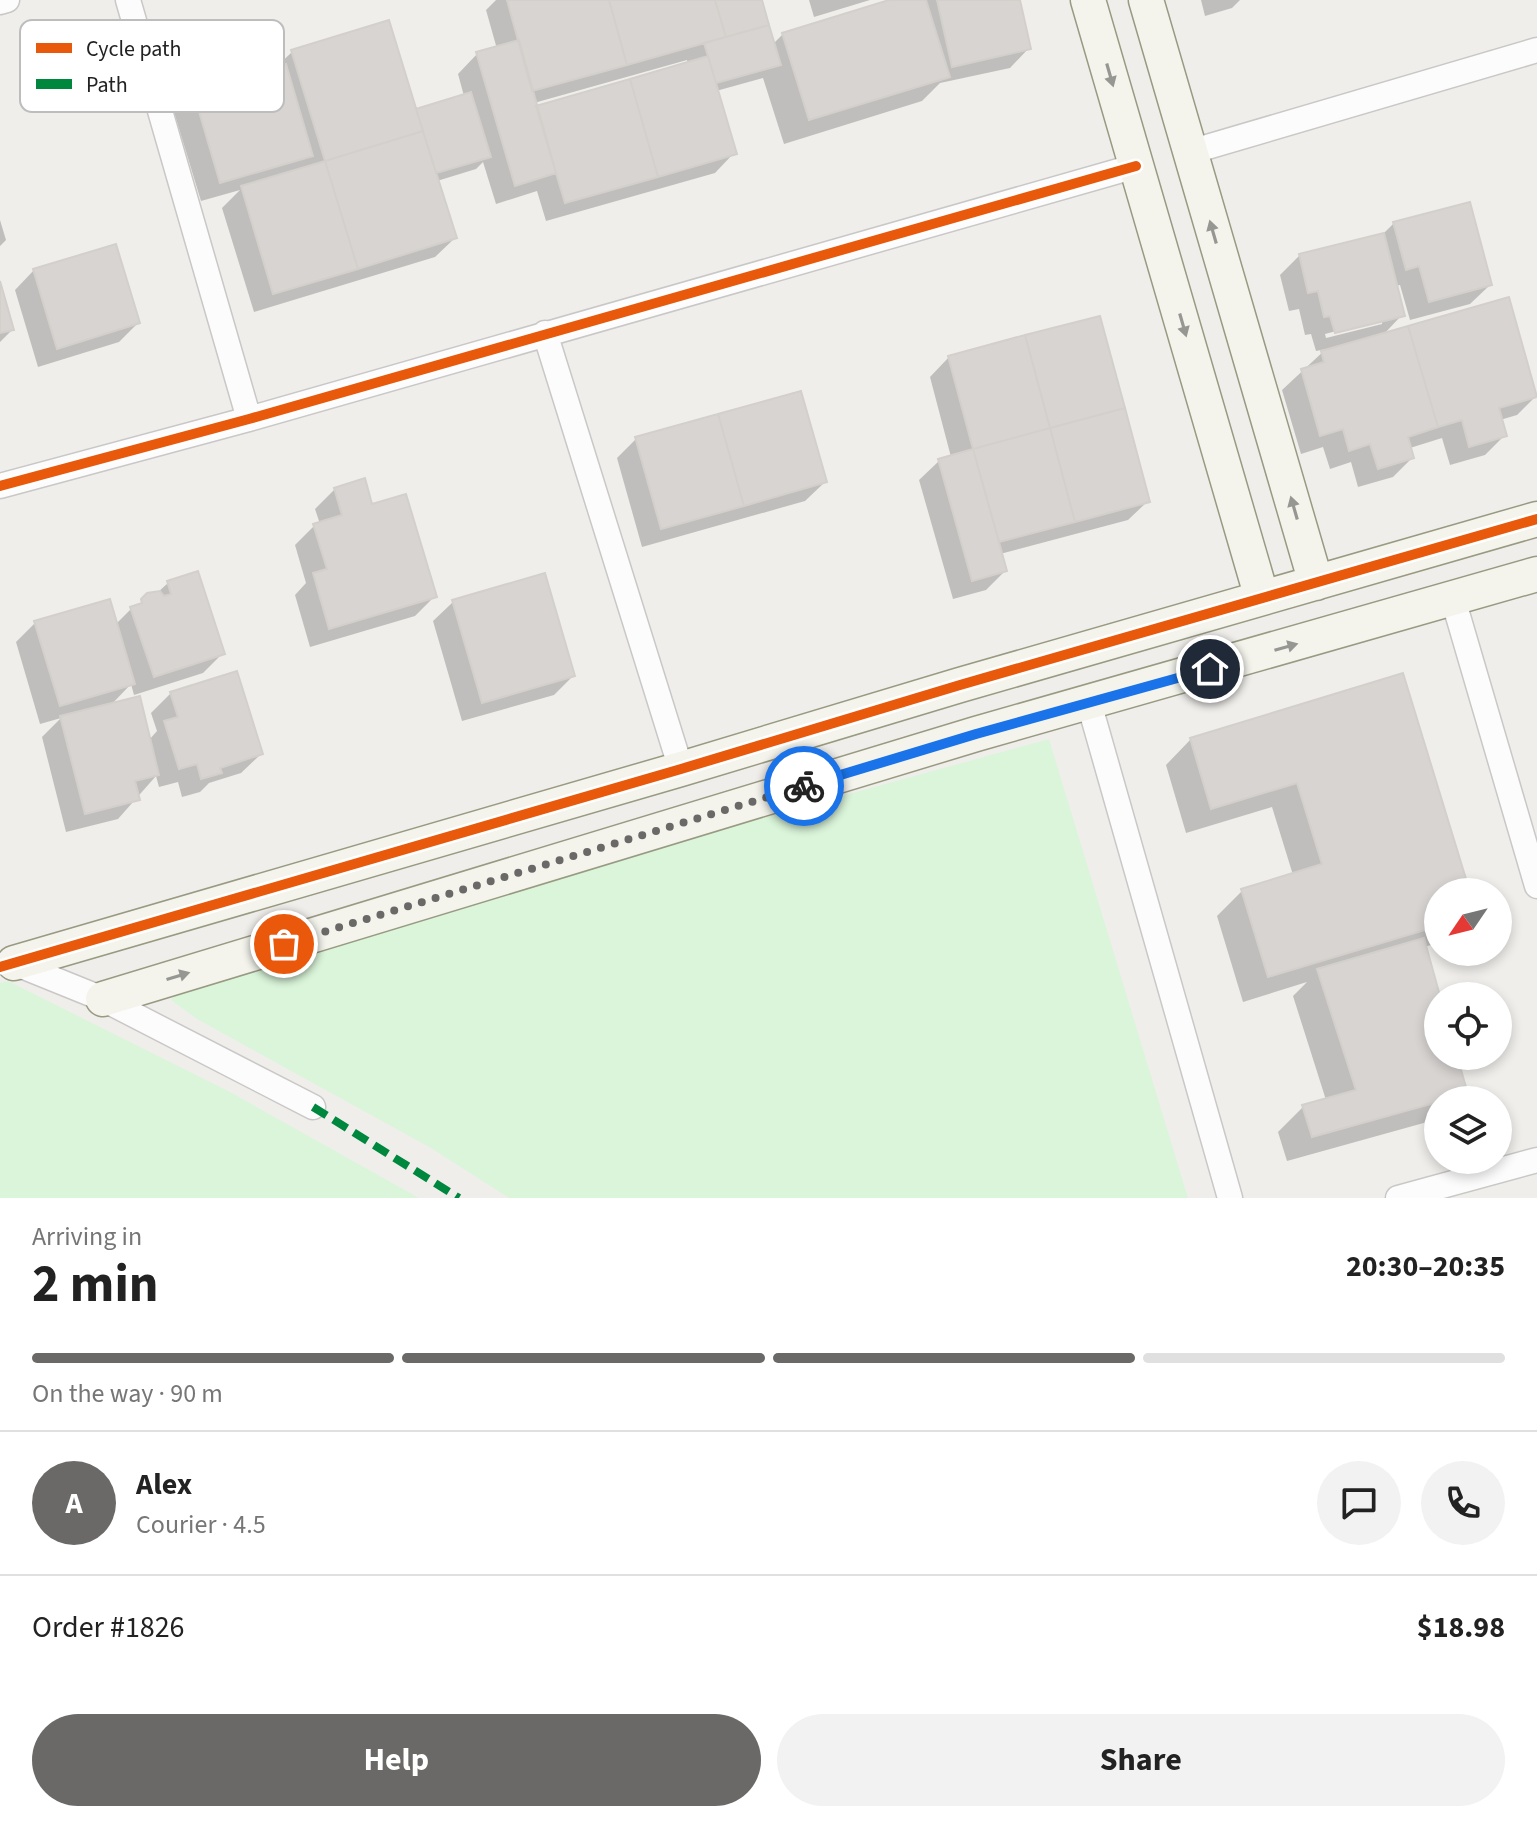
<!DOCTYPE html>
<meta charset="utf-8">
<style>
body{margin:0;font-family:"Source Sans 3",sans-serif;background:#f2f2f2;color:#222;height:100vh;display:flex;flex-direction:column;font-size:30px;white-space:nowrap}
*{box-sizing:border-box;margin:0}
p{font-size:26px;color:#767676}
.icon{flex:none;width:44px;height:44px;fill:none;stroke:currentColor;stroke-width:2;stroke-linecap:round;stroke-linejoin:round}
.map{position:relative;height:1198px;overflow:hidden}
.side{display:flex;flex-direction:column;background:#fff;flex:1}
.side>*{flex:none}
.needle{width:52px;rotate:235deg}
.controls{position:absolute;left:1424px;top:878px;display:grid;gap:16px}
.controls a{display:grid;place-items:center;width:88px;height:88px;border-radius:50%;background:#fff;box-shadow:0 4px 12px #0003;font-size:40px}
.pin{position:absolute;display:grid;place-items:center;width:68px;height:68px;color:#fff;margin:-34px;border:4px solid #fff;border-radius:50%;box-shadow:0 2px 8px #0007}
.courier{position:absolute;display:grid;place-items:center;width:80px;height:80px;margin:-40px;border:6px solid #1a73e8;border-radius:50%;background:#fff;color:#222;box-shadow:0 2px 10px #0007}
.headline em{font-style:normal;font-weight:700}
.headline div{display:flex;flex-direction:column-reverse}
.headline{display:flex;align-items:center;justify-content:space-between;height:136px;padding:0 32px}
h1{font-size:52px;font-weight:700;line-height:60px}
.bar{display:grid;grid-template-columns:repeat(4,1fr);gap:12px 8px;align-content:center;height:96px;padding:0 32px}
.bar i{height:10px;border-radius:6px;background:#e0e0e0}
.bar .current{background:#6a6968}
.bar p{grid-column:span 4}
.line{display:flex;align-items:center;gap:20px;padding:0 32px;border-top:2px solid #e0e0e0}
.line div{flex:1}
.round{display:grid;place-items:center;flex:none;width:84px;height:84px;border-radius:42px;background:#f2f2f2}
.cta{display:flex;gap:16px;margin-top:auto;padding:16px 32px}
.cta a{flex:1;height:92px;border-radius:48px;background:#6a6968;color:#fff;font-size:32px;font-weight:700;line-height:92px;text-align:center}
.cta a+a{background:#f2f2f2;color:#222}
.map>svg:first-child{display:block}
.park{fill:#daf5da}
.shadow{fill:#0003;fill-rule:evenodd}
.building{fill:#d7d4d2;stroke:#d3d0cc;stroke-width:2}
.lines{fill:none;stroke-linecap:round;stroke-linejoin:round}
.street-casing{stroke:#c9c8c7;stroke-width:27}
.secondary-casing{stroke:#999a82;stroke-width:37}
.street{stroke:#fdfcfc;stroke-width:24}
.secondary{stroke:#f4f4ed;stroke-width:34}
.quiet{stroke:#00873e;stroke-width:8;stroke-dasharray:16 8;stroke-linecap:butt}
.cycleway-casing{stroke:#fff;stroke-width:15}
.cycleway{stroke:#e8590c;stroke-width:10}
.oneway{fill:#969692}
.done{stroke:#6a6968;stroke-width:8;stroke-dasharray:0 14.4}
.route{stroke:#1a73e8;stroke-width:10}
.key{fill:#fff;stroke:#bdbdbd;stroke-width:2}
.key-label{font-size:22px;fill:#222}
</style>
<div class="map">
<svg width="1537" height="1198" viewBox="0 0 1537 1198">
<rect width="100%" height="100%" fill="#f0eeeb"/>
<path class="park" d="M 1049,739 L 1188,1198 L 509,1198 L 431,1148 L 197,1019 L 171,1000 L 187,976 Z
M 8,981 L 230,1092 L 419,1198 L 0,1198 L 0,983 Z"/>
<path class="shadow" d="M 496,0 L 760,0 L 773,44 L 783,34 L 895,0 L 1018,0 L 1029,48 L 1010,68 L 940,83 L 922,101 L 784,144 L 763,78 L 716,91 L 734,153 L 715,173 L 546,221 L 537,191 L 496,204 L 483,162 L 476,169 L 437,181 L 455,238 L 435,257 L 254,312 L 222,208 L 240,190 L 201,201 L 174,112 L 194,93 L 274,69 L 292,52 L 415,111 L 464,96 L 458,74 L 477,54 L 497,49 L 486,10 ZM 687,60 L 688,64 L 535,108 L 534,103 Z
M 809,0 L 870,0 L 814,17 Z
M 1201,0 L 1240,0 L 1232,8 L 1205,16 Z
M 0,220 L 6,240 L 0,246 Z
M 1394,223 L 1490,285 L 1470,304 L 1410,320 L 1400,285 L 1395,286 L 1402,315 L 1383,335 L 1536,396 L 1517,415 L 1500,420 L 1505,435 L 1485,455 L 1450,465 L 1442,438 L 1410,448 L 1412,458 L 1393,477 L 1358,487 L 1351,462 L 1330,469 L 1323,447 L 1301,454 L 1282,390 L 1326,349 L 1316,351 L 1311,334 L 1305,335 L 1299,309 L 1289,311 L 1280,275 L 1300,255 L 1382,235 ZM 1382,319 L 1382,324 L 1326,338 L 1325,334 Z
M 34,270 L 138,323 L 119,342 L 38,367 L 15,290 Z
M 0,288 L 12,330 L 0,342 Z
M 949,357 L 1148,501 L 1128,520 L 1000,554 L 1005,571 L 986,590 L 953,599 L 919,480 L 939,461 L 951,457 L 930,377 Z
M 636,439 L 825,482 L 805,501 L 642,547 L 617,458 Z
M 335,489 L 370,506 L 434,597 L 415,616 L 310,647 L 295,595 L 306,583 L 295,545 L 314,526 L 320,524 L 315,509 Z
M 168,583 L 223,653 L 203,673 L 134,695 L 131,684 L 110,706 L 149,740 L 157,731 L 151,713 L 171,693 L 261,754 L 241,773 L 209,783 L 200,792 L 182,797 L 178,782 L 159,787 L 156,776 L 118,819 L 66,832 L 42,737 L 61,718 L 40,724 L 16,642 L 35,623 L 115,625 L 131,609 L 157,593 Z
M 453,602 L 573,676 L 554,695 L 462,721 L 433,621 Z
M 1401,676 L 1467,892 L 1438,892 L 1438,943 L 1424,947 L 1438,996 L 1438,1056 L 1455,1056 L 1465,1094 L 1459,1100 L 1438,1100 L 1438,1119 L 1287,1161 L 1278,1132 L 1303,1107 L 1326,1100 L 1293,996 L 1307,982 L 1243,1002 L 1217,916 L 1242,891 L 1293,875 L 1272,807 L 1186,833 L 1166,765 L 1191,739 Z"/>
<path class="building" d="M 507,0 L 609,0 L 627,65 L 532,91 Z
M 609,0 L 715,0 L 726,37 L 627,65 Z
M 715,0 L 762,0 L 769,25 L 726,37 Z
M 889,0 L 926,0 L 950,77 L 809,120 L 782,33 Z
M 937,0 L 1020,0 L 1031,49 L 952,67 Z
M 389,20 L 423,131 L 325,161 L 291,50 Z
M 769,25 L 781,65 L 716,83 L 704,43 Z
M 519,40 L 556,173 L 515,186 L 476,52 Z
M 708,56 L 737,154 L 658,177 L 630,79 Z
M 286,64 L 313,156 L 220,183 L 193,91 Z
M 630,79 L 658,177 L 565,203 L 536,106 Z
M 471,92 L 491,157 L 436,173 L 416,109 Z
M 423,131 L 457,238 L 358,269 L 325,161 Z
M 325,161 L 358,269 L 273,294 L 241,186 Z
M 1470,202 L 1492,285 L 1429,302 L 1419,266 L 1406,270 L 1393,222 Z
M 1384,233 L 1405,316 L 1335,333 L 1330,316 L 1324,317 L 1318,291 L 1308,293 L 1299,254 Z
M 116,244 L 140,323 L 57,349 L 33,269 Z
M 0,281 L 14,330 L 0,333 Z
M 1509,297 L 1537,397 L 1499,408 L 1507,436 L 1469,447 L 1462,420 L 1438,427 L 1408,326 Z
M 1100,316 L 1125,408 L 1050,428 L 1025,335 Z
M 1408,326 L 1438,427 L 1408,437 L 1414,458 L 1378,469 L 1370,444 L 1349,451 L 1343,429 L 1320,436 L 1301,369 L 1324,362 L 1321,351 Z
M 1025,335 L 1050,428 L 973,449 L 948,356 Z
M 801,391 L 827,482 L 744,506 L 718,414 Z
M 1125,408 L 1150,502 L 1075,522 L 1050,428 Z
M 718,414 L 744,506 L 661,529 L 635,437 Z
M 1050,428 L 1075,522 L 999,542 L 973,449 Z
M 973,449 L 1007,571 L 972,581 L 938,459 Z
M 365,478 L 372,504 L 406,494 L 437,597 L 329,629 L 313,573 L 327,569 L 313,524 L 342,515 L 334,488 Z
M 198,571 L 225,654 L 154,677 L 130,607 L 142,603 L 141,599 L 147,593 L 160,591 L 164,596 L 171,594 L 167,581 Z
M 545,573 L 575,676 L 482,703 L 452,600 Z
M 110,599 L 135,684 L 60,706 L 34,621 Z
M 237,671 L 263,754 L 220,768 L 222,773 L 201,779 L 197,764 L 179,769 L 164,721 L 178,717 L 170,692 Z
M 1403,673 L 1470,892 L 1438,892 L 1438,926 L 1268,977 L 1241,889 L 1322,864 L 1297,783 L 1211,809 L 1190,738 Z
M 140,696 L 159,775 L 135,781 L 140,800 L 85,814 L 60,716 Z
M 1424,938 L 1440,996 L 1438,996 L 1438,1056 L 1457,1056 L 1468,1094 L 1438,1100 L 1438,1102 L 1312,1137 L 1302,1105 L 1356,1090 L 1317,969 Z"/>
<g class="lines">
<defs>
<path id="street" d="M 128,0 L 249,419
M 0,2 L 7,0
M 1190,152 L 1537,50
M 545,333 L 681,769
M 0,486 L 249,419 L 1136,166
M 1453,599 L 1537,886
M 1089,703 L 1230,1198
M 10,964 L 14,963 L 103,999 L 313,1107
M 1398,1198 L 1537,1160"/>
<path id="secondary" d="M 1088,0 L 1262,598
M 1146,0 L 1316,583
M 14,963 L 681,769 L 960,685 L 1537,519
M 103,999 L 976,734 L 1537,574"/>
</defs>
<use href="#street" class="street-casing"/>
<use href="#secondary" class="secondary-casing"/>
<use href="#street" class="street"/>
<use href="#secondary" class="secondary"/>
<path class="quiet" d="M 313,1107 L 459,1198"/>
<defs>
<path id="cycleway" d="M 0,486 L 249,419 L 1136,166
M 0,967 L 681,769 L 960,685 L 1537,519"/>
</defs>
<use href="#cycleway" class="cycleway-casing"/>
<use href="#cycleway" class="cycleway"/>
</g>
<defs><path id="oneway-solid" d="M-6-.8H1V-3.2L6.5 0L1 3.2V.8H-6Z" transform="scale(2)"/></defs>
<g class="oneway">
<use href="#oneway-solid" transform="translate(1110 75) rotate(74)"/>
<use href="#oneway-solid" transform="translate(1213 232) rotate(-106)"/>
<use href="#oneway-solid" transform="translate(1183 325) rotate(74)"/>
<use href="#oneway-solid" transform="translate(1294 508) rotate(-106)"/>
<use href="#oneway-solid" transform="translate(1286 647) rotate(-16)"/>
<use href="#oneway-solid" transform="translate(178 976) rotate(-17)"/>
</g>
<g class="lines">
<path class="done" d="M 284,944 L 804,786"/>
<path class="route" d="M 804,786 L 976,734 L 1210,669"/>
</g>
<rect x="20" y="20" width="264" height="92" rx="12" class="key"/>
<rect x="36" y="43" width="36" height="10" fill="#e8590c"/>
<rect x="36" y="79" width="36" height="10" fill="#00873e"/>
<g class="key-label">
<text x="86" y="56">Cycle path</text>
<text x="86" y="92">Path</text>
</g>
</svg>
<div class="controls">
<a><svg class="needle" viewBox="-14 -14 28 28"><path d="M0-13l5 13h-10z" fill="#e53935"/><path d="M0 13l5-13h-10z" fill="#767676"/></svg></a>
<a><svg class="icon" aria-label="locate" viewBox="0 0 24 24"><circle cx="12" cy="12" r="6"/><path d="M12 2v4M12 18v4M2 12h4M18 12h4"/></svg></a>
<a><svg class="icon" aria-label="layers" viewBox="0 0 24 24"><path d="M12 4l9 5-9 5-9-5zM3 14l9 5 9-5"/></svg></a>
</div>
<div class="pin" style="left:284px;top:944px;background:#ea580c"><svg class="icon" aria-label="bag" viewBox="0 0 24 24"><path d="M5 8h14l-1 12H6zM9 8a3 3 0 0 1 6 0"/></svg></div>
<div class="pin" style="left:1210px;top:669px;background:#1f2937"><svg class="icon" aria-label="home" viewBox="0 0 24 24"><path d="M3 11l9-7 9 7M6 9v11h12V9"/></svg></div>
<div class="courier" style="left:804px;top:786px"><svg class="icon" aria-label="bike" viewBox="0 0 24 24"><circle cx="6" cy="16" r="4"/><circle cx="18" cy="16" r="4"/><path d="M6 16l4-8h5l3 8M10 8l3 8H6M13 5h3"/></svg></div>
</div>
<section class="side">
<div class="headline"><div><h1>2 min</h1><p>Arriving in</p></div><em>20:30–20:35</em></div>
<div class="bar"><i class="current"></i><i class="current"></i><i class="current"></i><i></i><p>On the way · 90 m</p></div>
<div class="line" style="height:144px"><b class="round" style="background:#6a6968;color:#fff">A</b><div><b>Alex</b><p>Courier · 4.5</p></div><a class="round"><svg class="icon" aria-label="chat" viewBox="0 0 24 24"><path d="M4 5h16v11H9l-5 4z"/></svg></a><a class="round"><svg class="icon" aria-label="phone" viewBox="0 0 24 24"><path d="M5 4h4l2 5-3 2q2 4 5 5l2-3 5 2v4C11 20 4 13 5 4z"/></svg></a></div>
<div class="line" style="height:104px"><div>Order #1826</div><b>$18.98</b></div>
<div class="cta"><a>Help</a><a>Share</a></div>
</section>
